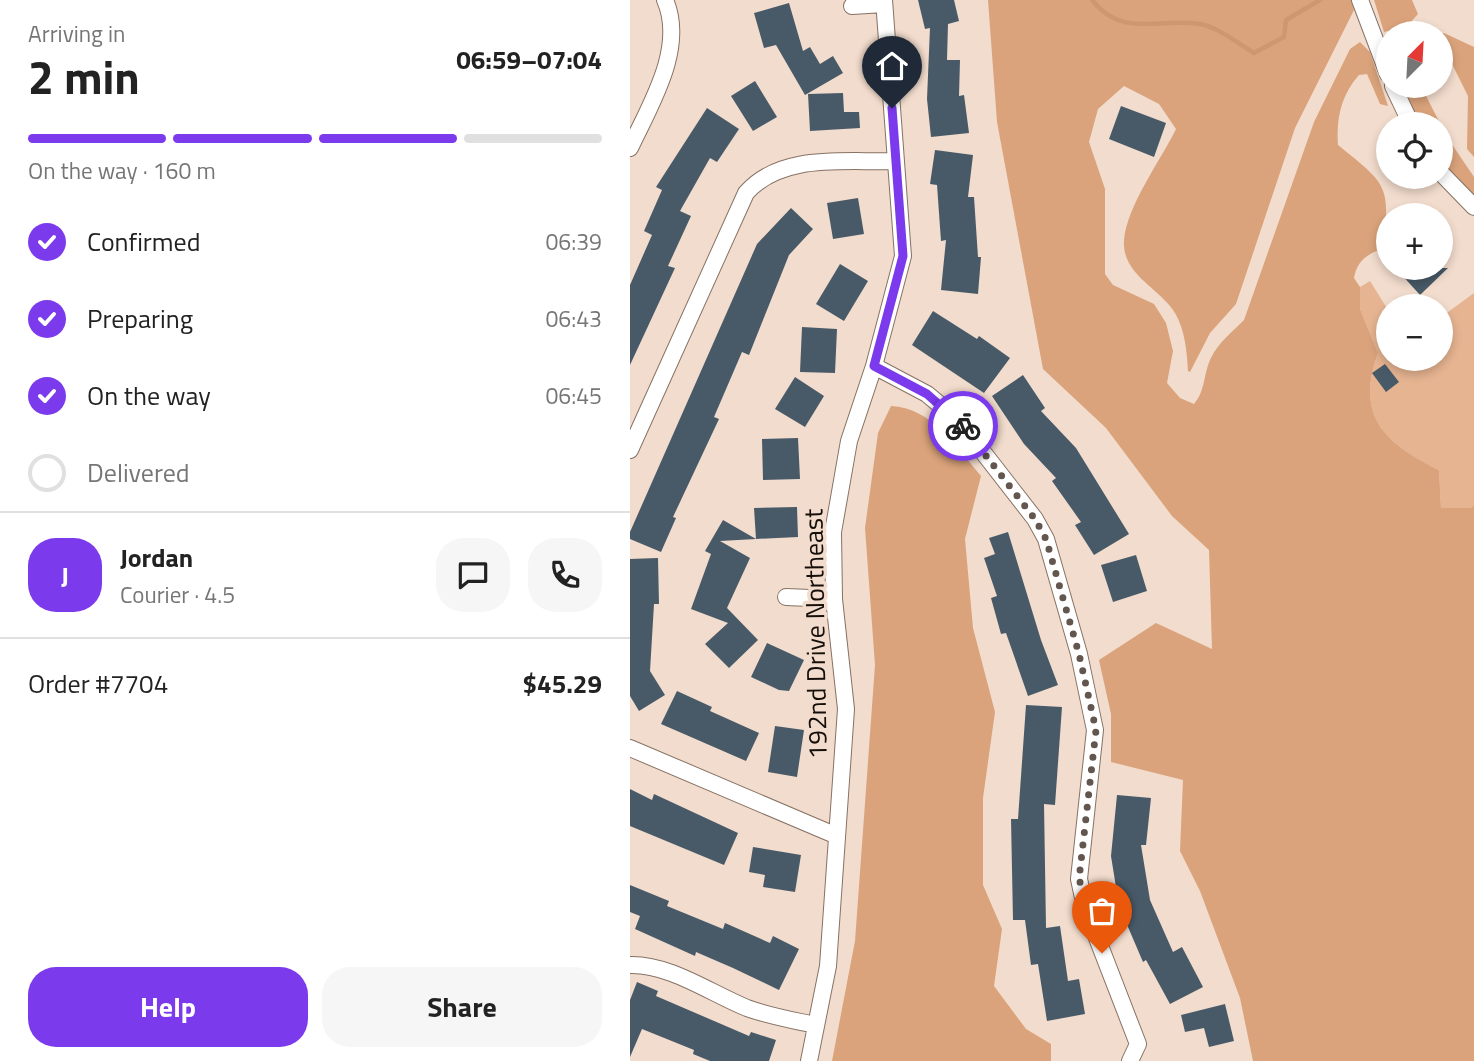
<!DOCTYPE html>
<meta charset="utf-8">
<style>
body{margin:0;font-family:"Titillium Web",sans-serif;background:#f6f6f6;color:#222;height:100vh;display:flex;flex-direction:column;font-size:26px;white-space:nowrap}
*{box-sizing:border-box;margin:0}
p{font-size:23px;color:#767676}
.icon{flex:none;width:38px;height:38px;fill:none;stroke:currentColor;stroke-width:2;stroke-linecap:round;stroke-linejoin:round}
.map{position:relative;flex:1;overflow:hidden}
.details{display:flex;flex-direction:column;background:#fff;width:630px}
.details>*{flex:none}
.needle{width:46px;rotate:24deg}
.buttons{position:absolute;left:746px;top:21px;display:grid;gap:14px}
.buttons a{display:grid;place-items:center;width:77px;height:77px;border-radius:50%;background:#fff;box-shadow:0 4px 10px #0003;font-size:35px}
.pin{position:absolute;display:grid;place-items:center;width:60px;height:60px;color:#fff;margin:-72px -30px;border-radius:50% 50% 50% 0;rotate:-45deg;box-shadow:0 0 7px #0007}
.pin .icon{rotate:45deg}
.courier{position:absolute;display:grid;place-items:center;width:70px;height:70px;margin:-35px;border:5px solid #7c3aed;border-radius:50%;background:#fff;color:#222;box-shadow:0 2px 9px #0007}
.overview em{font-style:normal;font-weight:700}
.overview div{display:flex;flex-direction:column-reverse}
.overview{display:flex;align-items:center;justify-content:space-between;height:119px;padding:0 28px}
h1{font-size:46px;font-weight:700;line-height:52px}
.bar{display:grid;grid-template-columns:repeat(4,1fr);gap:10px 7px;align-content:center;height:84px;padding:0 28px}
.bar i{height:9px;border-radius:5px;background:#e0e0e0}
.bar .active{background:#7c3aed}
.bar p{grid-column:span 4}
.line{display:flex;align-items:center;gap:18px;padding:0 28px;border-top:2px solid #e0e0e0}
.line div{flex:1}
.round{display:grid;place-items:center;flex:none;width:74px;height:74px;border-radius:28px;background:#f6f6f6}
ol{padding:0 28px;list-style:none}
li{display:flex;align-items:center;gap:21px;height:77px}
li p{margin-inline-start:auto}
li .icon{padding:7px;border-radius:50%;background:#7c3aed;color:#fff;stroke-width:4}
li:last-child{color:#767676}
li i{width:38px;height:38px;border:4px solid #e0e0e0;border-radius:50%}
.primary-button{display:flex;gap:14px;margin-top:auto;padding:14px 28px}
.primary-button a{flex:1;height:80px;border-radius:28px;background:#7c3aed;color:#fff;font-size:28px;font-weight:700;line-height:80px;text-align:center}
.primary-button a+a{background:#f6f6f6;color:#222}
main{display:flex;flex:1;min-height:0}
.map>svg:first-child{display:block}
.green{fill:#e6b491}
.forest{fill:#daa37b}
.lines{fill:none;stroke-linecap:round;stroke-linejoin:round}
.stream{stroke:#ce976f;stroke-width:4.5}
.building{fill:#485a68}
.minor-casing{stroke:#867264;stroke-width:18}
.minor{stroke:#fff;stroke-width:16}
.done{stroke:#62564e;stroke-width:7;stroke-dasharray:0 12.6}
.route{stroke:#7c3aed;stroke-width:9}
.labels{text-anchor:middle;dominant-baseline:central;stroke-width:7;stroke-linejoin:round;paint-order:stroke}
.street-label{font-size:26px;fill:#150e09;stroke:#f2dccd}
</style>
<main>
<section class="details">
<div class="overview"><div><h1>2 min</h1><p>Arriving in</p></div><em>06:59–07:04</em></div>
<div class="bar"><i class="active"></i><i class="active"></i><i class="active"></i><i></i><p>On the way · 160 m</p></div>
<ol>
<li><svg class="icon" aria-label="check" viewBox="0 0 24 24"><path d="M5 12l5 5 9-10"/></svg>Confirmed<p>06:39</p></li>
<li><svg class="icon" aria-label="check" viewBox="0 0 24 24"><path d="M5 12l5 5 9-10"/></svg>Preparing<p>06:43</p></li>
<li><svg class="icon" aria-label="check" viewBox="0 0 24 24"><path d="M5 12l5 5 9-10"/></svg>On the way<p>06:45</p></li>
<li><i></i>Delivered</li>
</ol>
<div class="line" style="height:126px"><b class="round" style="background:#7c3aed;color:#fff">J</b><div><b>Jordan</b><p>Courier · 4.5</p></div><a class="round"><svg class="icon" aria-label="chat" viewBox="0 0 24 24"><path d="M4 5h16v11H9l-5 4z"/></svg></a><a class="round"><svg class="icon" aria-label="phone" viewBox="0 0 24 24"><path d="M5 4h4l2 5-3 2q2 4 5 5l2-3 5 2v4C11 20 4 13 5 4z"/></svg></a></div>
<div class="line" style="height:91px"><div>Order #7704</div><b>$45.29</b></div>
<div class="primary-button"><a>Help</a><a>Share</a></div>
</section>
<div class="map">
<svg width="844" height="1061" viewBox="0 0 844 1061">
<rect width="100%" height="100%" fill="#f2dccd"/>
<path class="green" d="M 740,281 L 758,310 L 758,359 L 810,359 L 810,318 L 844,293 L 844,505 L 841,508 L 811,508 L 809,470 C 754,443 725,416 748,353 L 730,309 L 730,287 Z"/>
<path class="forest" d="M 358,0 L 721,0 L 724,10 L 665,128 L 606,304 L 580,333 L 560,372 L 558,371 C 557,352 555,330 545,313 C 530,288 492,275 494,241 C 496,207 531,160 546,129 L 529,104 L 494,86 L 468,109 L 459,142 L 475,189 L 475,274 L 483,285 L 524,304 L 536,323 L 543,351 L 537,383 L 550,398 L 564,404 C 576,390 573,374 581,358 C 588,343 602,332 614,320 L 684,122 L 720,49 L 730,42 L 740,52 L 758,106 L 750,104 L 737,74 L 729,75 C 711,95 706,119 708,145 C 756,184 762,185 752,249 C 737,254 727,261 724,278 L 730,287 L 730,309 L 748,353 C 725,416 754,443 809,470 L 811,508 L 841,508 L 844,505 L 844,1061 L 623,1061 L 610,998 L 570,891 L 550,851 L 553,780 L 481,762 L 481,714 L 469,660 L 526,623 L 582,649 L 579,550 L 542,516 L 476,428 L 413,369 L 367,122 Z
M 744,0 L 782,0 L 788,14 L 777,26 L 754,32 Z
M 814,33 L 844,47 L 844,157 L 837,149 L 838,96 L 818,56 L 810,53 L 810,34 Z
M 769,86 L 791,86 L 817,137 L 844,177 L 844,200 L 810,162 L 810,124 L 786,124 Z
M 261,406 C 301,407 327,448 351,476 L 335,539 L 343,628 L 365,712 L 353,798 L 353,885 L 372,929 L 364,986 L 396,1029 L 421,1044 L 421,1061 L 202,1061 L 225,941 L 245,665 L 235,528 L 248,433 Z"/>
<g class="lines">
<path class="stream" d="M 462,0 C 492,39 530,17 570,24 C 588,27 609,44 624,53 L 654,37 L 656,20 L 690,0"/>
</g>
<path class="building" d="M 288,0 L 324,0 L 329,21 L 318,24 L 317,60 L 330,60 L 329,96 L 334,95 L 339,133 L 301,137 L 297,99 L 300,28 L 295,29 Z
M 159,3 L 173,51 L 180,47 L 190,64 L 203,56 L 213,73 L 175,95 L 146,45 L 134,48 L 124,13 Z
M 125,81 L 147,117 L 123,131 L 101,96 Z
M 213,93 L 214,112 L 229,112 L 230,128 L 180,131 L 178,94 Z
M 491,106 L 536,123 L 524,157 L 479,139 Z
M 77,108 L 109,129 L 87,162 L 80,158 L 50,211 L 61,216 L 38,266 L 45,268 L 0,365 L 0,285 L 22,235 L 14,231 L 32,190 L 26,187 Z
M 305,150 L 343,155 L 338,197 L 344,197 L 348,257 L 351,257 L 348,294 L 311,290 L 316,240 L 311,241 L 307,185 L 300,184 Z
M 228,198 L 234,234 L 203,239 L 197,203 Z
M 161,208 L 183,229 L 159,255 L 119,355 L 112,352 L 84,417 L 89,419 L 43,517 L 46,518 L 31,552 L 0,539 L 0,532 L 127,244 Z
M 210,264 L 238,281 L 214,321 L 186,304 Z
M 777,268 L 818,268 L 790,295 L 771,274 Z
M 303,311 L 347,339 L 349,336 L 380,358 L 354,393 L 282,345 Z
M 172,327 L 207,329 L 205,373 L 170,372 Z
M 755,364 L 769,382 L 756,392 L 742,373 Z
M 393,375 L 415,408 L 411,411 L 446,448 L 499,534 L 464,555 L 445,525 L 451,522 L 422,481 L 426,478 L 394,444 L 362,396 Z
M 165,377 L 194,396 L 175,427 L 145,409 Z
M 168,438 L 170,479 L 133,480 L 132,439 Z
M 167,507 L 168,537 L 126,539 L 124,508 Z
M 93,520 L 126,539 L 90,541 L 120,558 L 97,608 L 128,640 L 99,668 L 75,644 L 98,623 L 61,609 L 81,554 L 75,551 Z
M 378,532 L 411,640 L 428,685 L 398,696 L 376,633 L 371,634 L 361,598 L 367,596 L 354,558 L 365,554 L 359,538 Z
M 506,555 L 517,591 L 483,602 L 471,565 Z
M 28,558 L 29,604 L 24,604 L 20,671 L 35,695 L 9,711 L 0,696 L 0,559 Z
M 137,643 L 174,660 L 159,691 L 149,690 L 121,677 Z
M 47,691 L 82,707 L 80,711 L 129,733 L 116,761 L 31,724 Z
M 396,705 L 432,707 L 425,805 L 414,804 L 416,928 L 430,926 L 438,981 L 449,979 L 455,1014 L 417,1021 L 408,964 L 401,965 L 395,920 L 383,920 L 381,819 L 388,819 Z
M 145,726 L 174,730 L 167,777 L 138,772 Z
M 0,789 L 22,800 L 24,794 L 108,833 L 94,865 L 0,826 Z
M 487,795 L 521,798 L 516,845 L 511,845 L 520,900 L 543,952 L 552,947 L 573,987 L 540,1004 L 516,960 L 513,962 L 489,906 L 481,856 Z
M 123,847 L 171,855 L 165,892 L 133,887 L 135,875 L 119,872 Z
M 0,885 L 39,901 L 37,906 L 93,929 L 95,923 L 140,943 L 143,936 L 169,949 L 149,990 L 103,968 L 66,952 L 65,956 L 5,929 L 10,916 L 0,912 Z
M 7,982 L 28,991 L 26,996 L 119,1036 L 121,1032 L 146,1040 L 139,1061 L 80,1061 L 63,1054 L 64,1050 L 12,1029 L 0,1057 L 0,1000 Z
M 595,1004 L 604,1041 L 579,1047 L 574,1028 L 555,1032 L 551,1015 Z"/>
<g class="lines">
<defs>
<path id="minor" d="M 730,0 L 758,74
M 222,6 L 254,4
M 763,86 L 781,124
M 0,148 C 20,105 56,48 35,0
M 810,172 L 844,207
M 244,366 L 297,394 L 328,420 L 405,519 L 416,539 L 449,654 L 465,730 L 449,879 L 455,907 L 508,1044 L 500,1061
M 0,450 L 116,193 C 152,152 217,163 266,161
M 156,597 L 204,599
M 0,748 L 207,836
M 0,965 C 40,964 80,993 117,1008 C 139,1016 162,1020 185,1025
M 179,1061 L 198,966 L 216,709 L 204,599 L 203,532 L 219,441 L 244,366 L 273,256 L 254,0"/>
</defs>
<use href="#minor" class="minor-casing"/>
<use href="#minor" class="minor"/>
</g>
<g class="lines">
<path class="done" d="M 333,426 L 405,519 L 416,539 L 449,654 L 466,730 L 449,879 L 472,953"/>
<path class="route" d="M 262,108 L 273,256 L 244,366 L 297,394 L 333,426"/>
</g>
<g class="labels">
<g class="street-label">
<text transform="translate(185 634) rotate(-91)">192nd Drive Northeast</text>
</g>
</g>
</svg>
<div class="buttons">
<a><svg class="needle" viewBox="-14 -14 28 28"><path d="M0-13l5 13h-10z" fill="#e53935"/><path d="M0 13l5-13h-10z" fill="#767676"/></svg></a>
<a><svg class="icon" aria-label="locate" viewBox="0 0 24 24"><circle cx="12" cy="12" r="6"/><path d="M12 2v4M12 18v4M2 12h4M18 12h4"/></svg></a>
<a>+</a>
<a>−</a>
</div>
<div class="pin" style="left:472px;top:953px;background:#ea580c"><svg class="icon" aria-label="bag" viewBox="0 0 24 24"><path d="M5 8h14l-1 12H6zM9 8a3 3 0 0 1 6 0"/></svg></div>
<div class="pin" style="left:262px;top:108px;background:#1f2937"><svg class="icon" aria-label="home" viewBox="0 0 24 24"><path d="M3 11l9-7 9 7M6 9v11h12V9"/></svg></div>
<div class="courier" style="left:333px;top:426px"><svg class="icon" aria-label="bike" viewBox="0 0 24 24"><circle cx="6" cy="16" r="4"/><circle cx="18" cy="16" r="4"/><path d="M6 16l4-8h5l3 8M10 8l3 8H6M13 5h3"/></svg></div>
</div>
</main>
